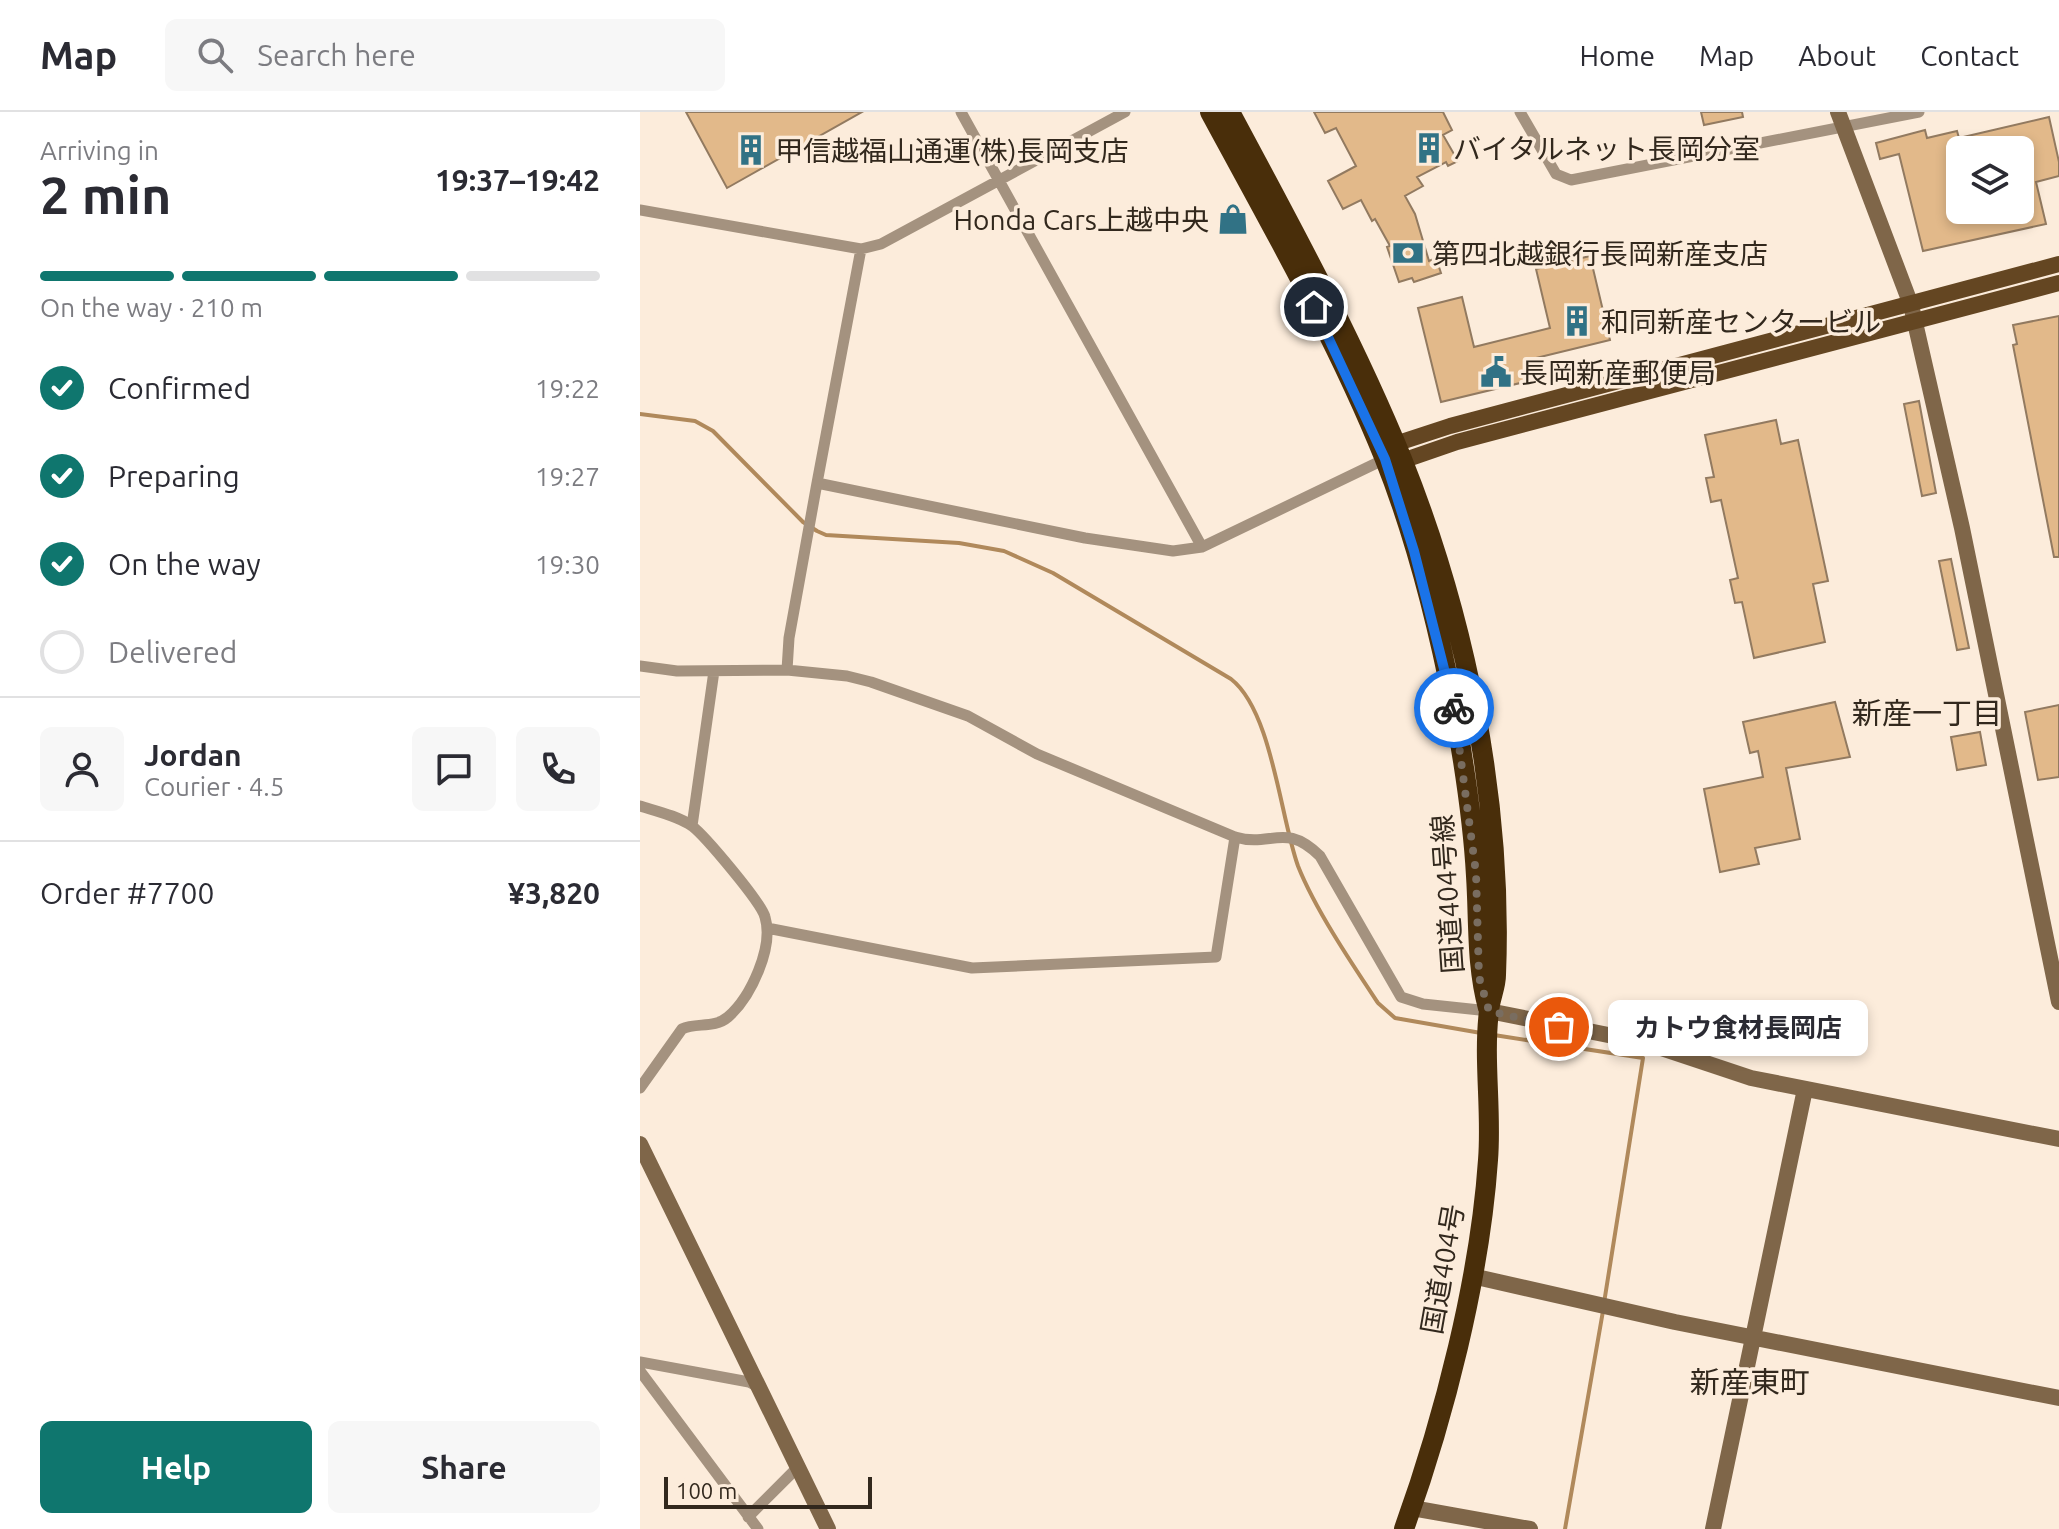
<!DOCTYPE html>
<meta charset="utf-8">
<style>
body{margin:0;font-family:Ubuntu,"Noto Sans JP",sans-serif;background:#f7f7f7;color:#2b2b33;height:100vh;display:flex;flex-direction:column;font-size:30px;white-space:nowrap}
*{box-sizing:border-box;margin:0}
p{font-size:26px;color:#7c7c81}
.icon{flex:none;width:44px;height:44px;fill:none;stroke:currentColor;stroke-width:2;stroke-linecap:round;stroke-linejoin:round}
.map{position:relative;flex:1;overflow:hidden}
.drawer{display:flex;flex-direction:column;background:#fff;width:640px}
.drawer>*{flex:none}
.tools{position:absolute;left:1306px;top:24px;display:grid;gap:16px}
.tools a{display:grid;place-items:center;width:88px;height:88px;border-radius:12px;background:#fff;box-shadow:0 4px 12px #0003;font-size:40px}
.scale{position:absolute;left:24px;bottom:20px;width:208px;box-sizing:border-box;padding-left:8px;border:4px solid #32281d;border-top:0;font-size:22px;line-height:28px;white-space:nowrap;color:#32281d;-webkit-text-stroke:6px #fcecdb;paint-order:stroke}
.pin{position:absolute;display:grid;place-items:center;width:68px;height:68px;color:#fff;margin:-34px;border:4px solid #fff;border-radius:50%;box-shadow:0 2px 8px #0007}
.courier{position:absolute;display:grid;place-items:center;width:80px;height:80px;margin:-40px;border:6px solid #1a73e8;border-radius:50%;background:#fff;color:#222;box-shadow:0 2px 10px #0007}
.bubble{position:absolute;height:56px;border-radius:12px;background:#fff;box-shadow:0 4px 12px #0003;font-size:26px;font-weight:700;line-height:56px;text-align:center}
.head em{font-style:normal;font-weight:700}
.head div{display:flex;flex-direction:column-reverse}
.head{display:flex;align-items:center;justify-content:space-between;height:136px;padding:0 40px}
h1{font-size:52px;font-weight:700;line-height:60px}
.bar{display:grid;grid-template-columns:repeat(4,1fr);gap:12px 8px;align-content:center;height:96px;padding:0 40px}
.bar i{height:10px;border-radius:6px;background:#e1e1e2}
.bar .on{background:#0f766e}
.bar p{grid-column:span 4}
.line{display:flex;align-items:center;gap:20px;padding:0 40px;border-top:2px solid #e1e1e2}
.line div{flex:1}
.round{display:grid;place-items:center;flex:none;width:84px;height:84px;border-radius:12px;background:#f7f7f7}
ol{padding:0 40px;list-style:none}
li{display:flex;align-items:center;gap:24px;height:88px}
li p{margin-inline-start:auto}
li .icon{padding:8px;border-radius:50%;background:#0f766e;color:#fff;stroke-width:4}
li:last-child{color:#7c7c81}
li i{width:44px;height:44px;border:4px solid #e1e1e2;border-radius:50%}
.action{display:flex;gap:16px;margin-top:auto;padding:16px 40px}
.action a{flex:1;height:92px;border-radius:12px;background:#0f766e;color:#fff;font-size:32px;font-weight:700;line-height:92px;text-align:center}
.action a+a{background:#f7f7f7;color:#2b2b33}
header{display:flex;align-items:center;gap:48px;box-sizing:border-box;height:112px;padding:0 40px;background:#fff;border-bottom:2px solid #e1e1e2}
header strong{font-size:38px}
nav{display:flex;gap:44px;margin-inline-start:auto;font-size:28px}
.search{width:560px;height:72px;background:#f7f7f7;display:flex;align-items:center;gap:20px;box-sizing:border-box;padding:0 28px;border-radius:12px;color:#7c7c81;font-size:30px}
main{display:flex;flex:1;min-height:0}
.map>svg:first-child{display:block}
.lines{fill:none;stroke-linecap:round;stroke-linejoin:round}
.stream{stroke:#b0895b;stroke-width:4}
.building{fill:#e2b98a;stroke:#927a60;stroke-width:2;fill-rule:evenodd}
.street{stroke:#a4927f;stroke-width:11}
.secondary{stroke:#7f6649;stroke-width:16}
.primary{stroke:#644622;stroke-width:16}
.highway{stroke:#492e0a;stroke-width:20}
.done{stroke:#796d60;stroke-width:8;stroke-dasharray:0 14.4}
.route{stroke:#1a73e8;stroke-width:10}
.labels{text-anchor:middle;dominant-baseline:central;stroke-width:7;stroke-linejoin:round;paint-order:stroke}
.poi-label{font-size:28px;fill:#32281d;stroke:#fcecdb;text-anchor:start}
.street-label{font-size:28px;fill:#32281d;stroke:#fcecdb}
.neighbourhood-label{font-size:30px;fill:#32281d;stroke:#fcecdb}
</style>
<header>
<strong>Map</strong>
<div class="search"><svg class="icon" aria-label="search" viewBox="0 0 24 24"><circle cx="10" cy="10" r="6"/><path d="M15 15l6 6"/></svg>Search here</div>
<nav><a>Home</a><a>Map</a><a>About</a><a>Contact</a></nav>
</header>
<main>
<section class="drawer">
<div class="head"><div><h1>2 min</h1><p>Arriving in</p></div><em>19:37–19:42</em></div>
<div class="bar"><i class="on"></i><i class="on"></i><i class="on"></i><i></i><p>On the way · 210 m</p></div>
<ol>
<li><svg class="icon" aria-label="check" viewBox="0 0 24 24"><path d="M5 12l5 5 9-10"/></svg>Confirmed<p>19:22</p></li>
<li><svg class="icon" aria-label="check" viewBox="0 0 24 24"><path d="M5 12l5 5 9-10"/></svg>Preparing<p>19:27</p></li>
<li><svg class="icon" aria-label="check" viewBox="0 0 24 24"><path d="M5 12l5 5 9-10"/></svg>On the way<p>19:30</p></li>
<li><i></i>Delivered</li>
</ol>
<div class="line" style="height:144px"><a class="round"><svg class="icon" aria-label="person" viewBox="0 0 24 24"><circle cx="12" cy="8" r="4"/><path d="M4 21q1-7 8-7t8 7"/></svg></a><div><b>Jordan</b><p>Courier · 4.5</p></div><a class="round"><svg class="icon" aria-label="chat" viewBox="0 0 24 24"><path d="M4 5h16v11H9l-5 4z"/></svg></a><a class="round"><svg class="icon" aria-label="phone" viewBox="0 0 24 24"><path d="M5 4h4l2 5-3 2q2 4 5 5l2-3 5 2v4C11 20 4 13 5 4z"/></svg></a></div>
<div class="line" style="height:104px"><div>Order #7700</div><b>¥3,820</b></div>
<div class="action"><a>Help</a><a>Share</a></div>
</section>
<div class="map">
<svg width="1419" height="1417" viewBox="0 0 1419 1417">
<rect width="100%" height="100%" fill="#fcecdb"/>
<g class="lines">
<path class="stream" d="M 0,302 L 55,309 L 73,319 L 163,410 L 177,419 L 186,423 L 319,431 L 364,439 L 413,461 L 591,567 C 632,599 640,704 658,754 C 675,797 712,852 738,891 L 755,906 L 841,921
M 854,923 L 1003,946 L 964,1191
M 925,1417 L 963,1199"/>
</g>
<path class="building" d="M 46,0 L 222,0 L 87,76 Z
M 674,0 L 803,0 L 812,18 L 803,23 L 818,49 L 808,54 L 806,50 L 777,65 L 783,74 L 765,84 L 775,102 L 789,149 L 796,146 L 801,161 L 774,170 L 772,166 L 759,170 L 747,135 L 750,134 L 735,107 L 732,109 L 721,88 L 703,97 L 688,69 L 716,54 L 696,16 L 685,21 Z
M 1061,0 L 1102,0 L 1103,5 L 1064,13 Z
M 1409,5 L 1419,50 L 1419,64 L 1396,70 L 1406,112 L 1283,139 L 1259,42 L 1240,47 L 1236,31 L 1285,18 L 1287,26 L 1317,19 L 1319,26 ZM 1320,38 L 1380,38 L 1380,98 L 1320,98 Z
M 950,144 L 970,228 L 896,246 L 901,266 L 801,290 L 778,196 L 822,185 L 834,235 L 910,216 L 896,157 Z
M 1419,204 L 1419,445 L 1414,445 L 1373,233 L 1377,232 L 1373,213 Z
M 1279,289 L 1296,381 L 1282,384 L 1264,292 Z
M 1136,308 L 1141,332 L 1158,328 L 1188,469 L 1173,472 L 1185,530 L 1114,546 L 1102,490 L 1095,491 L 1090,468 L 1098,466 L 1081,388 L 1071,390 L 1066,366 L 1074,365 L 1065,323 Z
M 1311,447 L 1329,536 L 1317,538 L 1299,449 Z
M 1195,590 L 1210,645 L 1146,656 L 1160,727 L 1115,736 L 1119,752 L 1080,760 L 1064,677 L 1123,665 L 1118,639 L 1110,641 L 1103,610 Z
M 1419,593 L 1419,665 L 1398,668 L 1385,600 Z
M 1340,620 L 1346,653 L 1317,658 L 1311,625 Z"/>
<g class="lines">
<path class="street" d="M 321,0 L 562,435 L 745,347
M 880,0 L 916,62 L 931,68 L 1279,0
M 0,98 L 221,137 L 241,132 L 485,0
M 177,371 L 221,137
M 0,554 L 37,559 L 147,558 L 207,564 L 231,570 L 328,604 L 397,642 L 595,725 C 632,736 644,709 680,744 L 761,885 L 783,892 L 849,899
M 147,558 L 149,526 L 177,371 L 445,426 L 533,439 L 562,435
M 0,694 C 16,699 38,704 52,714 C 65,724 121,790 125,805 C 134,835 111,885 88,905 C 74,917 56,910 42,917 L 0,976
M 52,714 L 74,559
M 127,816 L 332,856 L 576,845 L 595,725
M 0,1250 L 109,1270 L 120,1276
M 0,1259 L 118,1417
M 108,1405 L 158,1355"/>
<path class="secondary" d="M 1198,0 L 1271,193 L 1322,416 L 1419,890
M 849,899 L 1003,930 L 1111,966 L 1419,1027
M 0,1032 L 188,1417
M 832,1164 L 1035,1210 L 1419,1286
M 772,1396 L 890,1417
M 1073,1417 L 1165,977"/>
<path class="primary" d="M 751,339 L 755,332 L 810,314 L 1419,152
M 752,347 L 762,349 L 817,330 L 1419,171"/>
<path class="highway" d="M 570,0 C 631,113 696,226 744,345 C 775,423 798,514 814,596 C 824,651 833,708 836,764 C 839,808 836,852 848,896
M 590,0 C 651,114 713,227 762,347 C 826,507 863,690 856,863 C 856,875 850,887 849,899 C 843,948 852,999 848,1048 C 840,1166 804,1306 764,1417"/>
</g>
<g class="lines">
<path class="done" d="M 814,596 L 836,761 L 839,865 L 849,899 L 919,915"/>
<path class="route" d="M 674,195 L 745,347 L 774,439 L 814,596"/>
</g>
<defs>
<symbol id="building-bare" viewBox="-9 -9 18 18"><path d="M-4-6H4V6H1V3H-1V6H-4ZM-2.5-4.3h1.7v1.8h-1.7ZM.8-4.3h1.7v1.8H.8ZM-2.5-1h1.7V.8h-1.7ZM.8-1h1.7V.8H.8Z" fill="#317285" stroke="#fcecdb" stroke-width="2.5" paint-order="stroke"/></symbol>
<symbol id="shop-bare" viewBox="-9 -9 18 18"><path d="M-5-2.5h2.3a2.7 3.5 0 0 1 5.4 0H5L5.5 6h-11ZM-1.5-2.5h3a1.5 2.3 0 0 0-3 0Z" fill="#317285" stroke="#fcecdb" stroke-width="2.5" paint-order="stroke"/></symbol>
<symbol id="bank-bare" viewBox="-9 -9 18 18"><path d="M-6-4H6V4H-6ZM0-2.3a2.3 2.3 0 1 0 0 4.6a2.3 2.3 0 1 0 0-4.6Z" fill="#317285" stroke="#fcecdb" stroke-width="2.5" paint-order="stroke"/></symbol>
<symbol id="civic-bare" viewBox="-9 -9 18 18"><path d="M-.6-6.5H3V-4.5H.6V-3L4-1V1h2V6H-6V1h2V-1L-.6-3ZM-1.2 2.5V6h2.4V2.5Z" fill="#317285" stroke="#fcecdb" stroke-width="2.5" paint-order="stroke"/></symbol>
</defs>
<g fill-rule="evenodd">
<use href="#building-bare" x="767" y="14" width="44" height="44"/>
<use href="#building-bare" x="89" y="16" width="44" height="44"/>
<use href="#shop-bare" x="571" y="85" width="44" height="44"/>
<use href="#bank-bare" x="746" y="119" width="44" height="44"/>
<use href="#building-bare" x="915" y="187" width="44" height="44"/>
<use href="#civic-bare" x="834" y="238" width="44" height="44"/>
</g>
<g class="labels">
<g class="poi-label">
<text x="813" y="36">バイタルネット長岡分室</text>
<text x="135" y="38">甲信越福山通運(株)長岡支店</text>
<text x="569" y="107" text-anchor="end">Honda Cars上越中央</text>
<text x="792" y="141">第四北越銀行長岡新産支店</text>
<text x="961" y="209">和同新産センタービル</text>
<text x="880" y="260">長岡新産郵便局</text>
</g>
<g class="street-label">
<text transform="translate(807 782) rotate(-94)">国道404号線</text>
<text transform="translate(802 1157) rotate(-80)">国道404号</text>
</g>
<g class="neighbourhood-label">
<text x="1287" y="601">新産一丁目</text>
<text x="1110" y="1270">新産東町</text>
</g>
</g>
</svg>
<div class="tools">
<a><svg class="icon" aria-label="layers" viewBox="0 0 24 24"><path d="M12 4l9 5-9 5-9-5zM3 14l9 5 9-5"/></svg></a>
</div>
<div class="scale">100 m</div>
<div class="pin" style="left:919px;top:915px;background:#ea580c"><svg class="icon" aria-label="bag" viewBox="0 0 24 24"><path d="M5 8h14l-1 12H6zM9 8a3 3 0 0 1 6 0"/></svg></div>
<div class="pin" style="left:674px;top:195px;background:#1f2937"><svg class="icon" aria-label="home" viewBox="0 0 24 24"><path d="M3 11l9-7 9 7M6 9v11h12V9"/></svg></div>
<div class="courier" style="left:814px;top:596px"><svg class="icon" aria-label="bike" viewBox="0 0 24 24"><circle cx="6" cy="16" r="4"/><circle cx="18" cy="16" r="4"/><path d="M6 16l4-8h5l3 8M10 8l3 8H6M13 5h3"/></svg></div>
<div class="bubble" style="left:968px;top:888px;width:260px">カトウ食材長岡店</div>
</div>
</main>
